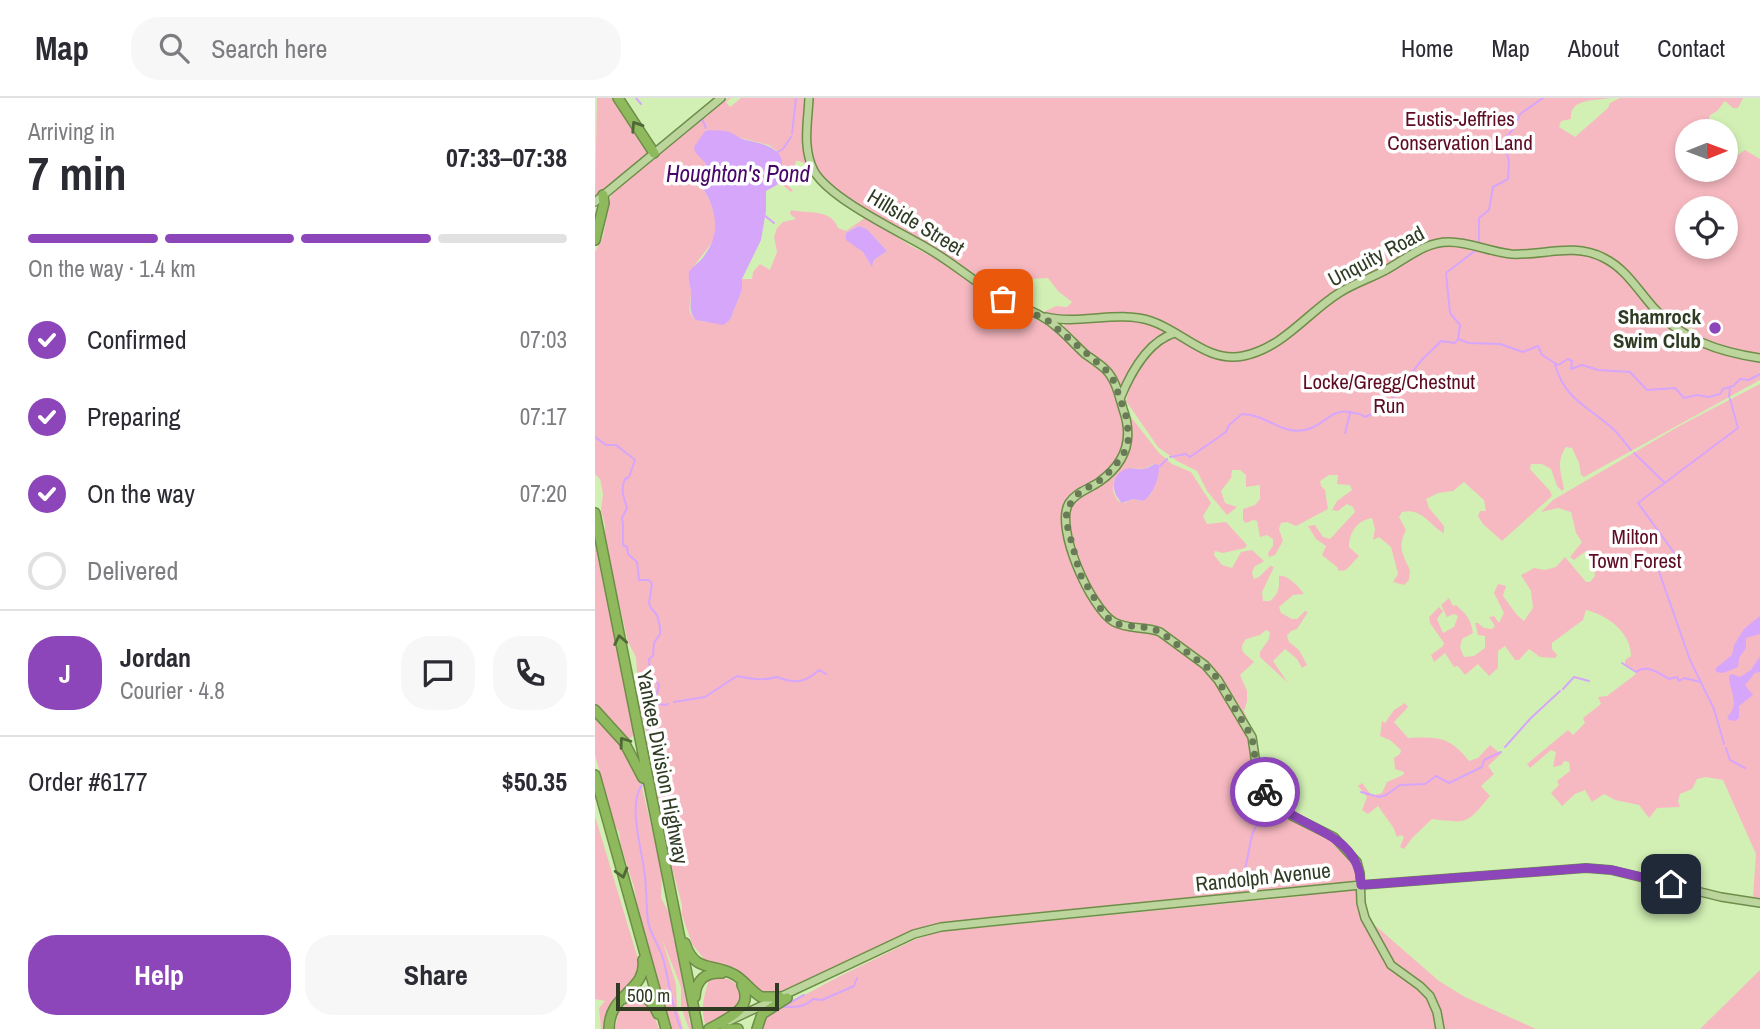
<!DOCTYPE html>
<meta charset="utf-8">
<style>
body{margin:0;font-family:"Archivo Narrow",sans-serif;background:#f7f7f7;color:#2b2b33;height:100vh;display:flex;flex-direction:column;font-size:26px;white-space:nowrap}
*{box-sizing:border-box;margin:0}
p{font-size:23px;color:#7c7c81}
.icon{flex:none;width:38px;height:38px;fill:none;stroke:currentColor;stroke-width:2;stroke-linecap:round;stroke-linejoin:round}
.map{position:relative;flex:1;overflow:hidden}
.panel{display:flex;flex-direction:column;background:#fff;width:595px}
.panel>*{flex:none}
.needle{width:46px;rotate:89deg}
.fabs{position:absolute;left:1080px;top:21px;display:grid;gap:14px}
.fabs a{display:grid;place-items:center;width:63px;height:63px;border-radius:50%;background:#fff;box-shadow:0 4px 10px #0003;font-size:35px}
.scale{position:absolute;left:21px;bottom:18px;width:163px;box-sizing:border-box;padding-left:7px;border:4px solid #2f3b23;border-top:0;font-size:19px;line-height:24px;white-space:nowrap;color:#2f3b23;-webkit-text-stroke:5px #fff;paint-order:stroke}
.pin{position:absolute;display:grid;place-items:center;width:60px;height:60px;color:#fff;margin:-30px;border-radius:14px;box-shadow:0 4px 10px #0006}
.courier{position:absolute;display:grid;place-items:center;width:70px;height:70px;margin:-35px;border:5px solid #8c46b9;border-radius:50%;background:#fff;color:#222;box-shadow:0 2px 9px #0007}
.summary em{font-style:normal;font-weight:700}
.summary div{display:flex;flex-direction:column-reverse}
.summary{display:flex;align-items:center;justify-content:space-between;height:119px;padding:0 28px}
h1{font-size:46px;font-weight:700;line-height:52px}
.bar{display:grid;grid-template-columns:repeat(4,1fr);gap:10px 7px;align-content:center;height:84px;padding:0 28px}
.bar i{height:9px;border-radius:5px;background:#e1e1e2}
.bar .active{background:#8c46b9}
.bar p{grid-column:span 4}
.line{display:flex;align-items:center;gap:18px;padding:0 28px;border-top:2px solid #e1e1e2}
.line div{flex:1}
.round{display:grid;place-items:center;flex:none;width:74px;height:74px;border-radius:28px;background:#f7f7f7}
ol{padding:0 28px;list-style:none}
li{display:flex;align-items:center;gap:21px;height:77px}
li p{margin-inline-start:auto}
li .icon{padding:7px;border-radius:50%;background:#8c46b9;color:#fff;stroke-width:4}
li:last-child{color:#7c7c81}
li i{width:38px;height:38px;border:4px solid #e1e1e2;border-radius:50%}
.cta{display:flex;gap:14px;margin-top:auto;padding:14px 28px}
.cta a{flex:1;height:80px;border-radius:28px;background:#8c46b9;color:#fff;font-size:28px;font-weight:700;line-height:80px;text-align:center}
.cta a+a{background:#f7f7f7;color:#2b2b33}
header{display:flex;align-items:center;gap:42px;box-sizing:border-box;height:98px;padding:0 35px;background:#fff;border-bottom:2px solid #e1e1e2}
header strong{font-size:33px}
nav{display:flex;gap:38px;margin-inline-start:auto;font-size:24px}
.search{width:490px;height:63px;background:#f7f7f7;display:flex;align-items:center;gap:18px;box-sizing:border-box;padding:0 24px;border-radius:28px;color:#7c7c81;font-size:26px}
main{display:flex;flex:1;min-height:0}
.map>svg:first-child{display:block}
.green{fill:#f7b9c1;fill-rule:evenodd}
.water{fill:#d6a6fb}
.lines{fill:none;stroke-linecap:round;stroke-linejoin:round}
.stream{stroke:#d6a6fb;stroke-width:2}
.major-casing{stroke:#6d8d48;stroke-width:10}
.highway-casing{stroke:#6d8d48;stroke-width:12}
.major{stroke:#bbd59d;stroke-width:7}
.highway{stroke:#8eb95c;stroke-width:9}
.oneway{stroke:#506737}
.done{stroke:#687a56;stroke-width:7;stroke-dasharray:0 12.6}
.route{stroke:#8c46b9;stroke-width:9}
.poi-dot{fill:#8c46b9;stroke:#fff;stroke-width:2.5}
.labels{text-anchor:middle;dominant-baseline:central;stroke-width:7;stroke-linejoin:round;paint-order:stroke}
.park-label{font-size:21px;fill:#5d0c24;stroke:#fff}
.street-label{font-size:21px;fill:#2f3b23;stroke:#fff}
.poi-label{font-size:21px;font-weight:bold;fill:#2f3b23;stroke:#fff;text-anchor:end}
.water-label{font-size:23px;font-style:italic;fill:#480668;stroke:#fff}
</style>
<header>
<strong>Map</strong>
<div class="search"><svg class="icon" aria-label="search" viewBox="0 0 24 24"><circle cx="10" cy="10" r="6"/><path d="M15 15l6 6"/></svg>Search here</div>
<nav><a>Home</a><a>Map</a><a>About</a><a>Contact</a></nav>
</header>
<main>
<section class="panel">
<div class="summary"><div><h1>7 min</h1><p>Arriving in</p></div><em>07:33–07:38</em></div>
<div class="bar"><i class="active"></i><i class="active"></i><i class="active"></i><i></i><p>On the way · 1.4 km</p></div>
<ol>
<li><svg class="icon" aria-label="check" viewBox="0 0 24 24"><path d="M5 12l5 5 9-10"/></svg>Confirmed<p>07:03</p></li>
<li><svg class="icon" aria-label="check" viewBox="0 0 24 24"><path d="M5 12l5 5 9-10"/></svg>Preparing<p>07:17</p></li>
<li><svg class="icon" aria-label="check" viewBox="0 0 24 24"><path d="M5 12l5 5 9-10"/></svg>On the way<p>07:20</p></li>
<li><i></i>Delivered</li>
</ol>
<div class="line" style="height:126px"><b class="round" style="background:#8c46b9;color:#fff">J</b><div><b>Jordan</b><p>Courier · 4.8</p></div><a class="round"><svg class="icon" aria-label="chat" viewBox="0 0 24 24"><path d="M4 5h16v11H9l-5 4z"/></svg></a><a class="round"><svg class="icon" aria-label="phone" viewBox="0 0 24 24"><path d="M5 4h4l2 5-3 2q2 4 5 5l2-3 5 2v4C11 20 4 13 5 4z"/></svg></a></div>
<div class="line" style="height:91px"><div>Order #6177</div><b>$50.35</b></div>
<div class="cta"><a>Help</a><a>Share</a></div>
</section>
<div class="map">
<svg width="1165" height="931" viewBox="0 0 1165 931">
<rect width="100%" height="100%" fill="#d2f0b4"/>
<path class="green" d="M 2,0 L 20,0 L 56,54 L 0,100 Z
M 133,0 L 136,0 L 131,4 L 135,9 L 146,0 L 212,0 L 208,35 L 211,64 L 210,66 L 205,63 L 201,63 L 198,73 L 192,80 L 192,87 L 198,92 L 196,94 L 184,84 L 185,79 L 182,53 L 174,47 L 114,32 L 110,33 C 106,43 105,57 111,66 L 107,89 C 114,100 124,122 121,135 C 117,148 107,156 100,167 C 94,176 95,182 96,193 C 97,200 93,207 95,214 C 100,229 124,223 135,222 L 147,192 L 147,181 L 157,181 L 158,174 L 165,166 L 175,172 L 182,154 L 179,139 L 182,130 L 188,124 L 201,121 L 195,116 L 196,112 C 212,116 236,110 243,130 L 251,133 L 271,119 L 316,148 L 348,164 L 404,203 L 400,213 L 408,215 L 411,206 C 461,231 518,259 528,320 C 530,336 532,346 523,361 C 516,371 506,380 496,386 C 491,388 484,389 481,392 C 479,394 473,403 473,405 C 463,442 494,487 509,520 C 523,534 543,527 560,534 C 571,539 597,560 607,569 C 622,581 627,598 637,613 C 643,621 651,631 655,640 C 665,663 655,683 676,705 C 698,729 768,741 761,784 L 335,827 L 182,897 L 171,896 L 163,891 L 137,870 L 110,862 L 97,846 L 87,817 L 87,807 L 76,766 L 75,746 L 68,728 L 60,682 L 57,649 L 55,647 L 54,650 L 50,624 L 45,618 L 41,559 L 33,544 L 10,444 L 10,427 L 6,412 L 8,396 L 5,381 L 0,376 L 0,154 L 8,139 L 16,97 L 54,64 L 61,61 C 68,50 77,46 86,39 C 94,33 100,25 108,19 L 112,19 L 115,13 ZM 262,128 L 272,131 L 292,153 L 279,162 L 278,167 C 273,163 272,157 267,153 C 258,146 256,145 251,135 Z
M 216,0 L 1016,0 C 1000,3 974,0 976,21 L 966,23 L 964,29 L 980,39 L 1013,10 L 1015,5 L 1025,0 L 1148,0 L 1143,10 L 1138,10 L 1130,3 L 1122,13 L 1114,18 L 1115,24 L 1127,29 L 1121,33 L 1092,33 L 1092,72 L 1130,72 L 1131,61 L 1137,61 L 1150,52 L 1165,61 L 1165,258 L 1132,251 L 1099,238 L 1105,235 L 1095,229 L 1092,233 L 1087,232 L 1021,165 L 974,149 L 916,153 L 856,140 L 832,145 L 779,175 L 689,236 L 666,249 L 649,255 L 636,256 L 613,250 L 560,222 L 454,217 L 448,214 L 461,208 L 472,209 L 477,204 L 463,193 L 453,180 L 435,181 L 430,189 L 425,206 C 390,189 362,165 330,145 C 302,127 239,103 223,74 C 211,52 215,25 216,0 ZM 1092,110 L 1130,110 L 1130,149 L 1092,149 Z
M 862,147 L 915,158 L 952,154 L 992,157 L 1018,168 L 1089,239 L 1165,262 L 1165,274 L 1163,276 L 1165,277 L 1165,282 L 989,379 L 986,377 L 984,365 L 977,350 L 971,349 C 961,363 966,376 969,391 L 967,393 L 962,388 L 956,371 L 947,366 L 936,366 L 935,371 L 955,393 L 957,398 L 907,443 L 888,426 L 883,418 L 885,413 L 891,413 L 889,402 L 869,384 L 858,393 L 843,395 L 831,401 L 834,410 L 849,428 L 849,435 C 834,427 827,409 807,414 L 804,419 L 811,432 C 802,450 808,457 815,472 L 814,482 L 809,487 L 798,484 L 803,476 L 796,449 L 784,439 L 778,442 L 780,431 L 777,420 C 763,422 754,434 754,449 L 764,458 L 751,472 L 744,473 L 742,469 L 727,457 L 731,448 L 721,441 L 713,428 L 720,427 L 728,439 L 735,441 L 760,414 L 758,409 L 752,406 L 743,413 L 737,412 L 742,403 L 757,392 L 755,387 L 742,386 L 743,377 L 734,377 L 725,383 L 726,388 L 730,392 L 733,411 L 701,428 L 692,424 L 686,425 L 684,431 L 688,443 L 680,457 L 674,459 L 673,455 L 678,448 L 678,441 L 672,437 L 665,439 L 662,423 L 658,422 L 651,425 L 648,422 L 648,411 L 660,407 L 665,401 L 665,387 L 651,389 L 651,377 L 645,372 L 637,372 L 636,380 L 626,393 L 630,405 L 642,409 L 632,417 L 612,393 L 602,373 L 582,363 L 563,349 L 531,303 L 537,281 L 560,249 L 577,239 L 584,241 L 605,253 L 639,262 L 708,227 L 738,202 L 837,148 Z
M 538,222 L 562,227 L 571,235 L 526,291 L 479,238 L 470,231 L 469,226 Z
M 1165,286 L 1165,800 L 1158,799 L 1161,756 L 1128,682 L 1111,679 L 1102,681 L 1097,691 L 1085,696 L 1083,703 L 1085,709 L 1062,710 L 1054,720 L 1044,707 L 1020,702 L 1009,696 L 997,704 L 990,692 L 980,696 L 967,708 L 956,695 L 964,687 L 962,683 L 975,673 L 974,664 L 969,663 L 967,667 L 958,669 L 961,654 L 956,652 L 935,670 L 932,666 L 973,632 L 978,637 L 990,625 L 988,620 L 1006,606 L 1003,599 L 1012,598 L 1041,576 L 1041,573 L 1030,566 L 1030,562 L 1036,558 C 1036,534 1012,517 991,512 L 988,522 L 957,545 L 957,551 L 962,557 L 960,560 L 945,559 L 934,551 L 924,562 L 920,562 L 910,548 L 903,553 L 903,570 L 894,578 L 883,566 L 870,577 L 863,568 L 859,569 L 850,555 L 839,564 L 836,557 L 848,548 L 849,545 L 835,525 L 834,519 L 844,509 L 848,513 L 842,521 L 848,535 L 859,529 L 863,518 L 859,516 L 852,519 L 846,507 L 854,500 L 858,508 L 861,507 C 871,516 876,521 878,535 L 867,541 L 865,549 L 869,559 L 879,558 L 890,550 L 890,538 L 883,537 L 880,525 L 883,525 L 889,530 L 897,531 L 900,528 L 894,519 L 899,518 L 904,525 L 909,515 L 899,495 L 903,486 L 911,488 L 908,498 L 922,517 L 929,523 L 938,510 L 936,493 L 926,477 L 939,470 L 950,472 L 961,469 L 970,459 L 991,484 L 995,484 L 1000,478 L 997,456 L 991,453 L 979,462 L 975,459 L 987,444 L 981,435 L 976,414 L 963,410 L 946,414 L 958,402 L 1086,327 Z
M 533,315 L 564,355 L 577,366 L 596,374 L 616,405 L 608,418 L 612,426 L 631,424 L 652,447 L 650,450 L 628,455 L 620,453 L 619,457 L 627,467 L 637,470 L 646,454 L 657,452 L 669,463 L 659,469 L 657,475 L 659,481 L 664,479 L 675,468 L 679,469 L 667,494 L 668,503 L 675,503 C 685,495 684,489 684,478 C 692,476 704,489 709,496 L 698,497 L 684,509 L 686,515 L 697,521 L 702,521 L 710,513 L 713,514 L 702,531 L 696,533 L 692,538 L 694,544 L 704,552 L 712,567 L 707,570 L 702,561 L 690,551 L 678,563 L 693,585 L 665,559 L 665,554 L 674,541 L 675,534 L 671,532 L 665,537 L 651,541 C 641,554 652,556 659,564 L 645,577 L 652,593 L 652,603 L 649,613 L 654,625 L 652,625 L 624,577 L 616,569 L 582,544 L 524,524 L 511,514 L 488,476 L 473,421 L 473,410 L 483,398 L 524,368 L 532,357 L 537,338 ZM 558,366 L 563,377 L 556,396 L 548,403 L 538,401 L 529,405 L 523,403 L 518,393 L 519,382 L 537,370 L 549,371 Z
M 0,431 L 40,635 L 34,642 L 19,624 L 0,607 Z
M 810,605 L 813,609 L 799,624 L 813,640 C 843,639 854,638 874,663 L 883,660 L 895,647 L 906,656 L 893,668 L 899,676 L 886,688 L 895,698 C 871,727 873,725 837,721 L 818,739 L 809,751 L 805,749 L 809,739 L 806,737 L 802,739 L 798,729 L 783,708 L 773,716 L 767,712 L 772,699 L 763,688 L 767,685 L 777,698 L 787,695 L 792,684 L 808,677 L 809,674 L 800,671 L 799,660 L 805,656 L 806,652 L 795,642 L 785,638 L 787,623 L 790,625 L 799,612 Z
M 0,617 L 27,648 L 47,689 L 67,774 L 66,800 L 78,822 L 78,840 L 84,855 L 93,905 L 94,923 L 99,931 L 94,931 L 86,909 L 86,889 L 67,841 L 81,886 L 82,909 L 88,931 L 76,931 L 43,813 L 39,789 L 26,748 L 24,734 L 20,728 L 0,657 Z
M 0,718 L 43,861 L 41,878 L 15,908 L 11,931 L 6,931 L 4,910 L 10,903 L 0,901 Z
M 767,791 L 767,803 L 775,823 L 844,883 L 870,899 L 941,931 L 166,931 L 172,917 L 245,878 L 319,842 L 342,834 L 707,798 L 706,795 Z
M 1165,872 L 1165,931 L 1105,931 Z
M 122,880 L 133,881 L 145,888 L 146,905 L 112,930 C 104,915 109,897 114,882 Z
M 39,900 C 55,904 59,917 64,931 L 20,931 L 24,912 Z"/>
<path class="water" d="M 114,32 C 120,33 125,32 131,33 C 138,34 144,41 151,42 C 179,48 196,53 182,87 L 171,93 L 171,113 L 166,142 L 147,181 L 147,192 L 135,222 L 128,227 L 101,222 C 92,212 97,205 96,193 C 95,186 93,181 94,174 C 98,168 105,164 109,158 C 127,135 121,111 107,89 L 111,66 L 100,54 L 99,49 L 110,33 Z
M 263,128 L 272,131 L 292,153 L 279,162 L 277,169 L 268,154 L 251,142 L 251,135 Z
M 560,366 L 564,367 C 565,378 558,398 548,403 L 538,401 L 527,405 C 516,395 515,377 531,371 C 538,369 543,372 549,371 C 553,370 557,367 560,366 Z
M 1165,518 L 1165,536 L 1151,540 L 1151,550 L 1144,560 L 1143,569 L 1128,575 L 1121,574 L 1121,570 L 1137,557 L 1139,547 L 1149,531 Z
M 1165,558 L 1165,574 L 1160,575 L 1150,587 L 1158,597 L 1144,608 L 1144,620 L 1140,623 L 1134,622 L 1132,619 C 1146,606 1134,593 1134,578 L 1137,576 L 1145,579 L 1156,572 Z"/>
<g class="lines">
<path class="stream" d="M 41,0 L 46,6
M 107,21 L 111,30
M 197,36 L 201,0
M 181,55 L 188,51 L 196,39
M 169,117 L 179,125
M 884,147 L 884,120 L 894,112 L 898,89 L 913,81 L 914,62 L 907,44 L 920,29 L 925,16 L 948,0
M 863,241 L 865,227 L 855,215 L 851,175 L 881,152
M 960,267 C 971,303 992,307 1018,331 C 1025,337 1030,345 1036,352
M 1134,299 L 1135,290
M 750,335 L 755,315
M 0,339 L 11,347 L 21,347 L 40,362 L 34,379 L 30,381 C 25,392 29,400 32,410 L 27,420 L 28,426
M 1039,355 L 1069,384
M 575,359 L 591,356 L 595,359 L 631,334 L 634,327 L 647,316 C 671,316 686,337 710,332 C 728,329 736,310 755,314 C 761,316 765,315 770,319 C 797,308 805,291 822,268 C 828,259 838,252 846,243 L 860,245 L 863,241 L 874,245 L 905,246 L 928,254 L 943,248 L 947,257 L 963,267 L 973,261 L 977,263 L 976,271 L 987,267 L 1003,272 L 1035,274 L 1052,292 L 1080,290 L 1089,300 L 1102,297 L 1114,299 L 1125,296 L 1128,291 L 1138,288 L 1145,281 L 1154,282 L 1165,276
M 565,368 L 572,361
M 28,427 L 28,447 L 32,449 L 33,456 L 42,464 L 44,482 L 54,482 L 57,486 L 54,505 L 56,510 L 62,517 L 65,529 L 65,536 L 59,545 L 58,558 L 54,561 C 55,571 55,580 55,589 C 55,596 57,594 59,600 C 62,609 57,619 52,626 L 55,647
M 1027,565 L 1041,574 C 1052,566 1064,575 1074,581 L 1082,579 L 1084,583 L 1089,580 L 1106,584
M 58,582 L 64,586 L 60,605 L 70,607 L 73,606
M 968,591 L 979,579 L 994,583
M 79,604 L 110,599 L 142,578 C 156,581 169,583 182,579 C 200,586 210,585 224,572 L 231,576
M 1129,646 L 1119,611 L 1095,562 L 1061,465 L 1080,456 L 1043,405 L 1143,330 L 1135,301
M 910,649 L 936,620 L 965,593
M 1131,650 L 1135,662 L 1150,670
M 47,687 C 33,705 46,749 49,771 C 52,789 51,807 53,824 C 56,838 66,850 69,864 C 74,884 77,910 86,931
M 766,694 L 784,699 L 791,697 L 805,687 L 830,686 L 841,678 L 854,685 L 887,669 L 889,662 L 906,654
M 677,697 L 680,700 L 692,688
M 648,782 L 657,737 L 672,703
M 187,909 C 200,909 209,910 218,901 L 227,902 L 259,888 L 262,880
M 171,918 L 209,897"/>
<defs>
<path id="major" d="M 214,0 C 213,24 207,50 219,73 C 235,101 303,133 332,150 C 357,164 378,183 403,198 C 416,206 432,210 446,218 C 464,228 475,242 490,256 C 497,261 505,266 511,272 C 521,282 524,298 528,311 C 539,341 531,365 504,384 C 494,391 481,394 474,405 C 459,429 496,511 519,524 C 533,532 551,528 565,534 L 610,567 L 623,582 L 657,639 L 663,680 L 674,699 L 697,718 L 739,739 L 762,764 L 765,775 L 766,805 L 770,820 L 796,867 L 825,888 L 835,898 L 842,914 L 845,931
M 0,104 L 126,0
M 451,219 C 485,227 522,212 556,223 C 587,233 612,265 648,258 C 688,250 712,215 744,195 C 761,184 780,179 796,169 C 815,158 831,144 854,144 C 875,144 895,154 916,156 C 948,158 978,144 1009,160 C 1031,171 1042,191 1058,209 C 1085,241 1124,254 1165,260
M 525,301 C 535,276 553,243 580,235
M 134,923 L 319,836 L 346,829 L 393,824 L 766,787 L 991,770 L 1016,772 L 1126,799 L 1165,805"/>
<path id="highway" d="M 23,0 L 59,55
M 0,142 L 9,105 L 8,97
M 0,415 L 103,931
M 0,612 L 29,644 L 48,680
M 0,677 L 71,931
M 90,845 C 100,876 118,864 140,877 C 150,883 156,893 166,899 L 185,899
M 100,899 C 101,882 110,874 127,875
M 28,901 C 44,891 56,900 63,916
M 14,931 C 14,895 52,893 48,862
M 114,931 C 131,921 160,911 147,887
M 130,931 L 143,931
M 162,931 L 167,916 L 192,900"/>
</defs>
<use href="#major" class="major-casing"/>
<use href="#highway" class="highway-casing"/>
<use href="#major" class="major"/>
<use href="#highway" class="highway"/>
</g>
<defs><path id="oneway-chevron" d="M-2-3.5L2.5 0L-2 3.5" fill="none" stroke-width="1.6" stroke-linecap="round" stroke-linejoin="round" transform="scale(1.75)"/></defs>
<g class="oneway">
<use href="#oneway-chevron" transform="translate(41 28) rotate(-123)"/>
<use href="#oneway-chevron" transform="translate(25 542) rotate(-101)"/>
<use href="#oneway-chevron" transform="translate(29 644) rotate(-126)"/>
<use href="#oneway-chevron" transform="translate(27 775) rotate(74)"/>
</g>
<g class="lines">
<path class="done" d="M 408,201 L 452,222 L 510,271 L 519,283 L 531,318 L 534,340 L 528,358 L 509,380 L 484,395 L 472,410 L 471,423 L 485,476 L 507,513 L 516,523 L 526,527 L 556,530 L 567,535 L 618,574 L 657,639 L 663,680 L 670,694"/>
<path class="route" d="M 670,694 C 698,732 764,730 766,787 L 991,770 L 1017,772 L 1076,786"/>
</g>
<circle class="poi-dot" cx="1120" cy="230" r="7"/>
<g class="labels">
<g class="park-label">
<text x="865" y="20">Eustis-Jeffries<tspan x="865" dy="24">Conservation Land</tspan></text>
<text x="794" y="283">Locke/Gregg/Chestnut<tspan x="794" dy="24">Run</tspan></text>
<text x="1040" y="438">Milton<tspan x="1040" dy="24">Town Forest</tspan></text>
</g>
<g class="street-label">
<text transform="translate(321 124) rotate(31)">Hillside Street</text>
<text transform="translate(781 158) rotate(-28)">Unquity Road</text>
<text transform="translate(68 669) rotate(79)">Yankee Division Highway</text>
<text transform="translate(668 779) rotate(-6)">Randolph Avenue</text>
</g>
<g class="poi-label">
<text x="1106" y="218">Shamrock<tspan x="1106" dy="24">Swim Club</tspan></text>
</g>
<g class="water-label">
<text x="143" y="75">Houghton's Pond</text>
</g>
</g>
</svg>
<div class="fabs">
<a><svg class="needle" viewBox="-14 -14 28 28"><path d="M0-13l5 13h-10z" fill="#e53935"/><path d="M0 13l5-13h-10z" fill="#7c7c81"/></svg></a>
<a><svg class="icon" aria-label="locate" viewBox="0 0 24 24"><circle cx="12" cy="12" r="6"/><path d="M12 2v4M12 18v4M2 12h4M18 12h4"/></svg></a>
</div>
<div class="scale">500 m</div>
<div class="pin" style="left:408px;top:201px;background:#ea580c"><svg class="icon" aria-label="bag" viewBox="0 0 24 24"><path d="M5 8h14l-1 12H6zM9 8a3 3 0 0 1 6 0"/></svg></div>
<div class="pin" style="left:1076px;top:786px;background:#1f2937"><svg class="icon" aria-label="home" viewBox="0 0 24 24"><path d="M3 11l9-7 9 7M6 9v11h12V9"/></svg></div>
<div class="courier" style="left:670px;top:694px"><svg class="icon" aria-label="bike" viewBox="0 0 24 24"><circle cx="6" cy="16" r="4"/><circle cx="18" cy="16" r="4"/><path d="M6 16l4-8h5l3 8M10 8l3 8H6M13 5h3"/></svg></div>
</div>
</main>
